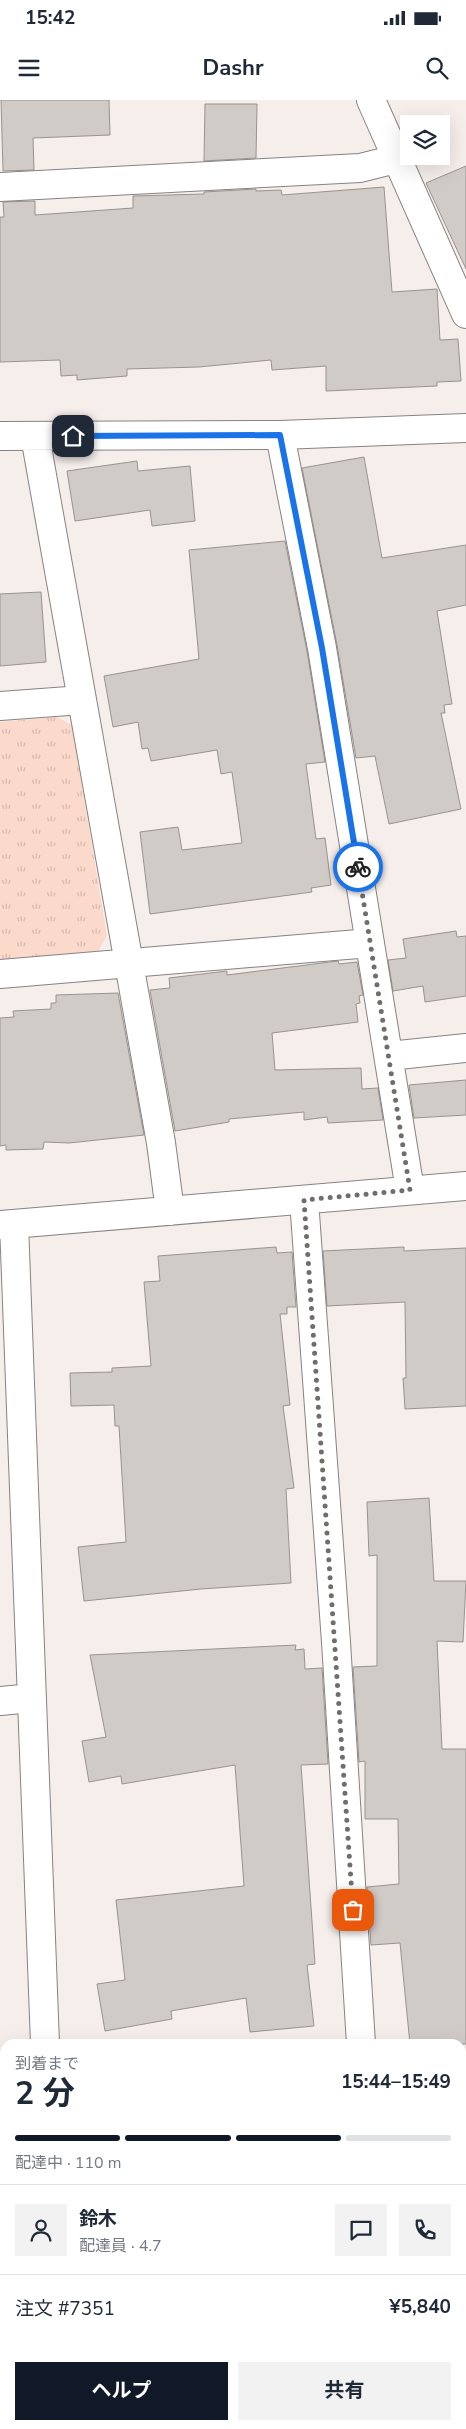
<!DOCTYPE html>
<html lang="ja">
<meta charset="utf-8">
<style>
body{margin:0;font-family:"Nunito Sans","Noto Sans JP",sans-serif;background:#f2f2f3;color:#1f2937;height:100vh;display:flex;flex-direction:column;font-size:19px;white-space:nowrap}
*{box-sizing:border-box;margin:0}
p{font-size:16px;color:#747a83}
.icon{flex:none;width:28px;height:28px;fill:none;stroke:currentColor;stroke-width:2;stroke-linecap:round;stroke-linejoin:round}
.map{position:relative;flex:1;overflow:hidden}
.side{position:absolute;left:0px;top:1939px;width:466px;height:391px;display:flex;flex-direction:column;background:#fff;border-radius:15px 15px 0 0;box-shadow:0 5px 20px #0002}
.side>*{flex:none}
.fabs{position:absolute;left:400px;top:15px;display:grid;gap:10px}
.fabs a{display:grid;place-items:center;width:50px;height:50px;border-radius:0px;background:#fff;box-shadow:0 5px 20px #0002;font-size:25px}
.pin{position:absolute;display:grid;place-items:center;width:42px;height:42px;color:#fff;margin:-21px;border-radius:10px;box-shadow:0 2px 8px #0006}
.courier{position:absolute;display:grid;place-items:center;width:50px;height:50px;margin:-25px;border:4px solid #1a73e8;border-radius:50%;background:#fff;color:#222;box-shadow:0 1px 6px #0007}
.summary em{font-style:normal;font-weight:700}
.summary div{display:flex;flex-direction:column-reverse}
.summary{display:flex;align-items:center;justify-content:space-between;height:85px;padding:0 15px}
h1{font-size:32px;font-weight:700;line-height:38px}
.bar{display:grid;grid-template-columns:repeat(4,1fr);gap:8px 5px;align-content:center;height:60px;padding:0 15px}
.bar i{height:6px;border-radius:4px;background:#e0e1e3}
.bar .selected{background:#111827}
.bar p{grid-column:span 4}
.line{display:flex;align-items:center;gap:12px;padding:0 15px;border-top:1px solid #e0e1e3}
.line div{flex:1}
.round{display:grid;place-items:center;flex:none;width:52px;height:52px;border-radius:0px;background:#f2f2f3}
.cta{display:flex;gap:10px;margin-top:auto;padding:10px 15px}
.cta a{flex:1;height:58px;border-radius:0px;background:#111827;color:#fff;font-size:20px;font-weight:700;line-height:58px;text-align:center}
.cta a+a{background:#f2f2f3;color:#1f2937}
.status{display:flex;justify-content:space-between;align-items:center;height:35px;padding:0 25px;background:#fff;direction:ltr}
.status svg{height:14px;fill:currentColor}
header{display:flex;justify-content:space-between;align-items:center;height:65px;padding:0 15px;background:#fff;font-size:22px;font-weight:700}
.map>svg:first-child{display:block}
.park{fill:url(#park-tufts)}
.building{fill:#d1cbc8;stroke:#999390}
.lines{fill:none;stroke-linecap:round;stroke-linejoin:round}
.minor-casing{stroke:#888280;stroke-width:30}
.minor{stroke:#fff;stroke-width:28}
.done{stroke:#706d6b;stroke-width:5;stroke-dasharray:0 9}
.route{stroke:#1a73e8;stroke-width:6}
</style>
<div class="status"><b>15:42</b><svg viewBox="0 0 49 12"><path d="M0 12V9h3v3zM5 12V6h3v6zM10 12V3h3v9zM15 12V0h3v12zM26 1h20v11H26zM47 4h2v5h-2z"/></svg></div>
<header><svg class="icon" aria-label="menu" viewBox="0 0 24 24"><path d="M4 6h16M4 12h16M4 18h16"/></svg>Dashr<svg class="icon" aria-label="search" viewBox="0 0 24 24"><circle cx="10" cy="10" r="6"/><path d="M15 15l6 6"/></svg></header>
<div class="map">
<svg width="466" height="2329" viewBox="0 0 466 2329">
<defs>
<pattern id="park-tufts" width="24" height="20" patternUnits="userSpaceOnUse" patternTransform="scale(1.25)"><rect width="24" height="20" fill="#fbd9cb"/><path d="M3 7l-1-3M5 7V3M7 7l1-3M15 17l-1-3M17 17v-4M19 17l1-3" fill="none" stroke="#d7baae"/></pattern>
</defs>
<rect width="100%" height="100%" fill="#f5eeeb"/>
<path class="park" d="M 57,617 L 72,625 L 107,836 L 97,853 L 0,861 L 0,622 Z"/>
<path class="building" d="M 1,0 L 109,0 L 110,35 L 33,38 L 34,70 L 3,71 Z
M 205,4 L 257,4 L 256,58 L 204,61 Z
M 466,66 L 466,169 L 426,83 Z
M 384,87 L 392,192 L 437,189 L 440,240 L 458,239 L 461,281 L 437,282 L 437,286 L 326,291 L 326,266 L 272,270 L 271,260 L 199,267 L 127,269 L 127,276 L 77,280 L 77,275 L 61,276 L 60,260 L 0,262 L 0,117 L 4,117 L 3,102 L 35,101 L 35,115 L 133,108 L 133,96 L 204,94 L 204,92 L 256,89 L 256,91 L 281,90 L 282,95 Z
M 364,357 L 382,458 L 466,445 L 466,505 L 437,511 L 452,604 L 444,605 L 445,613 L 441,613 L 461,709 L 389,724 L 375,656 L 356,658 L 337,545 L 302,368 Z
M 137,361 L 138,371 L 190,366 L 195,421 L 152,426 L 150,410 L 75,421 L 67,371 Z
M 285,441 L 307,551 L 325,662 L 306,664 L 316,739 L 325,738 L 331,785 L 311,788 L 312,792 L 150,814 L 140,732 L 178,727 L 182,750 L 242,743 L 232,672 L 221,674 L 217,650 L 151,661 L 148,648 L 142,649 L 138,622 L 113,627 L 104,576 L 199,559 L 189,450 Z
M 41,492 L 46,562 L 0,566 L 0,494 Z
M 456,831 L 457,837 L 466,836 L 466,896 L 425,902 L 423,886 L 393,891 L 388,860 L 406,858 L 403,839 Z
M 338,861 L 339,864 L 357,862 L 363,895 L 359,896 L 360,903 L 356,904 L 358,922 L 272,933 L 275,970 L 361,968 L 362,989 L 378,988 L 383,1020 L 328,1023 L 327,1017 L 304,1020 L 304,1012 L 229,1019 L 229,1022 L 175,1031 L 150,890 L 170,888 L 169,878 L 227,871 L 227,875 Z
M 118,893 L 144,1035 L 69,1043 L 44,1042 L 43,1049 L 6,1050 L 6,1045 L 0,1046 L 0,918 L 14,917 L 13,911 L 51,909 L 51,903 L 56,903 L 56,895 Z
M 466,980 L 466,1015 L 414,1018 L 409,985 Z
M 276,1147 L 277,1153 L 292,1152 L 296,1207 L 287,1207 L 287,1214 L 280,1214 L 290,1305 L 283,1306 L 294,1388 L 286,1389 L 291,1483 L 201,1489 L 84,1501 L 78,1447 L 126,1442 L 119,1326 L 115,1326 L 114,1305 L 71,1306 L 70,1273 L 112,1272 L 112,1268 L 151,1266 L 144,1182 L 160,1181 L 158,1156 Z
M 404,1147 L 404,1151 L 466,1148 L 466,1306 L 405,1309 L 403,1278 L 406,1278 L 405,1202 L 327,1206 L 323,1151 Z
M 429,1398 L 434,1481 L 466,1481 L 463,1542 L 437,1541 L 442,1649 L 466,1649 L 466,1944 L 410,1944 L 400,1843 L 371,1845 L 367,1787 L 399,1784 L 398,1719 L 365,1719 L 365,1661 L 359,1662 L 353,1567 L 377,1566 L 377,1455 L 369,1456 L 367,1402 Z
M 296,1545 L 295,1550 L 304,1549 L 305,1569 L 322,1568 L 328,1664 L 301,1665 L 315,1864 L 307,1865 L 314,1926 L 250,1932 L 246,1898 L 171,1911 L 172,1919 L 105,1931 L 97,1884 L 125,1880 L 116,1800 L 244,1786 L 235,1665 L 122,1684 L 121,1676 L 89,1682 L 82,1641 L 106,1637 L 90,1555 Z"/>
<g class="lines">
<defs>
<path id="minor" d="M 371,0 L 466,214
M 0,87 L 360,68 L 396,59
M 280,335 L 322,548 L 410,1090
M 0,336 L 280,335 L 466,328
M 35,336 L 161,1043 L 170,1111
M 0,606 L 82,600
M 0,874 L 370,843
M 389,956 L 466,948
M 304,1100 L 336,1542 L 361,1944
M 14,1124 L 45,1944
M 0,1125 L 466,1086
M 0,1601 L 32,1598
M 461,2037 L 466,2036
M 0,2064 L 5,2064
M 59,2325 L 59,2329
M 349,2325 L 349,2329
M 388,2325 L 388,2329"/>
</defs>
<use href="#minor" class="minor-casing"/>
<use href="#minor" class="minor"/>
</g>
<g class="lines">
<path class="done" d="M 353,1810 L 304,1100 L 410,1090 L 358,767"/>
<path class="route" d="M 73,336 L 280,335 L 322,548 L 358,767"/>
</g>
</svg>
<div class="fabs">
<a><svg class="icon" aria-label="layers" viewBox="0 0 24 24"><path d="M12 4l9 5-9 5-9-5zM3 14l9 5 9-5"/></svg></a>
</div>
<div class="pin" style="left:353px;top:1810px;background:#ea580c"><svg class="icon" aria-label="bag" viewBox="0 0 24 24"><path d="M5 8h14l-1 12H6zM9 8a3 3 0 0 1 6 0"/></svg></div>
<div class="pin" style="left:73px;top:336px;background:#1f2937"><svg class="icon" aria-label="home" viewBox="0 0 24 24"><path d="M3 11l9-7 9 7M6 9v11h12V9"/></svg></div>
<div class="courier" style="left:358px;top:767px"><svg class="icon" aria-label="bike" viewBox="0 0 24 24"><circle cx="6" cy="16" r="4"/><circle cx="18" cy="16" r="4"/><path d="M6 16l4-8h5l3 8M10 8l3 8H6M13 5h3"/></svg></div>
<section class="side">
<div class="summary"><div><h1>2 分</h1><p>到着まで</p></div><em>15:44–15:49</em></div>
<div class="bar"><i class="selected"></i><i class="selected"></i><i class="selected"></i><i></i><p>配達中 · 110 m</p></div>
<div class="line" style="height:90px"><a class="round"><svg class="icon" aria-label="person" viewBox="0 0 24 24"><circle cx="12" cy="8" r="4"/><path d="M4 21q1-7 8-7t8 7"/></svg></a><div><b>鈴木</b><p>配達員 · 4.7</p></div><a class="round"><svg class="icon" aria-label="chat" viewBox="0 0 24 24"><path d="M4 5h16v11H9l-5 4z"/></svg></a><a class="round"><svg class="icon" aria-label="phone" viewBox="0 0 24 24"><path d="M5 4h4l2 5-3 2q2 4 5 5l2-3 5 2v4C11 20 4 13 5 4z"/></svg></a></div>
<div class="line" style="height:65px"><div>注文 #7351</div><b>¥5,840</b></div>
<div class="cta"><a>ヘルプ</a><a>共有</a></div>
</section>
</div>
